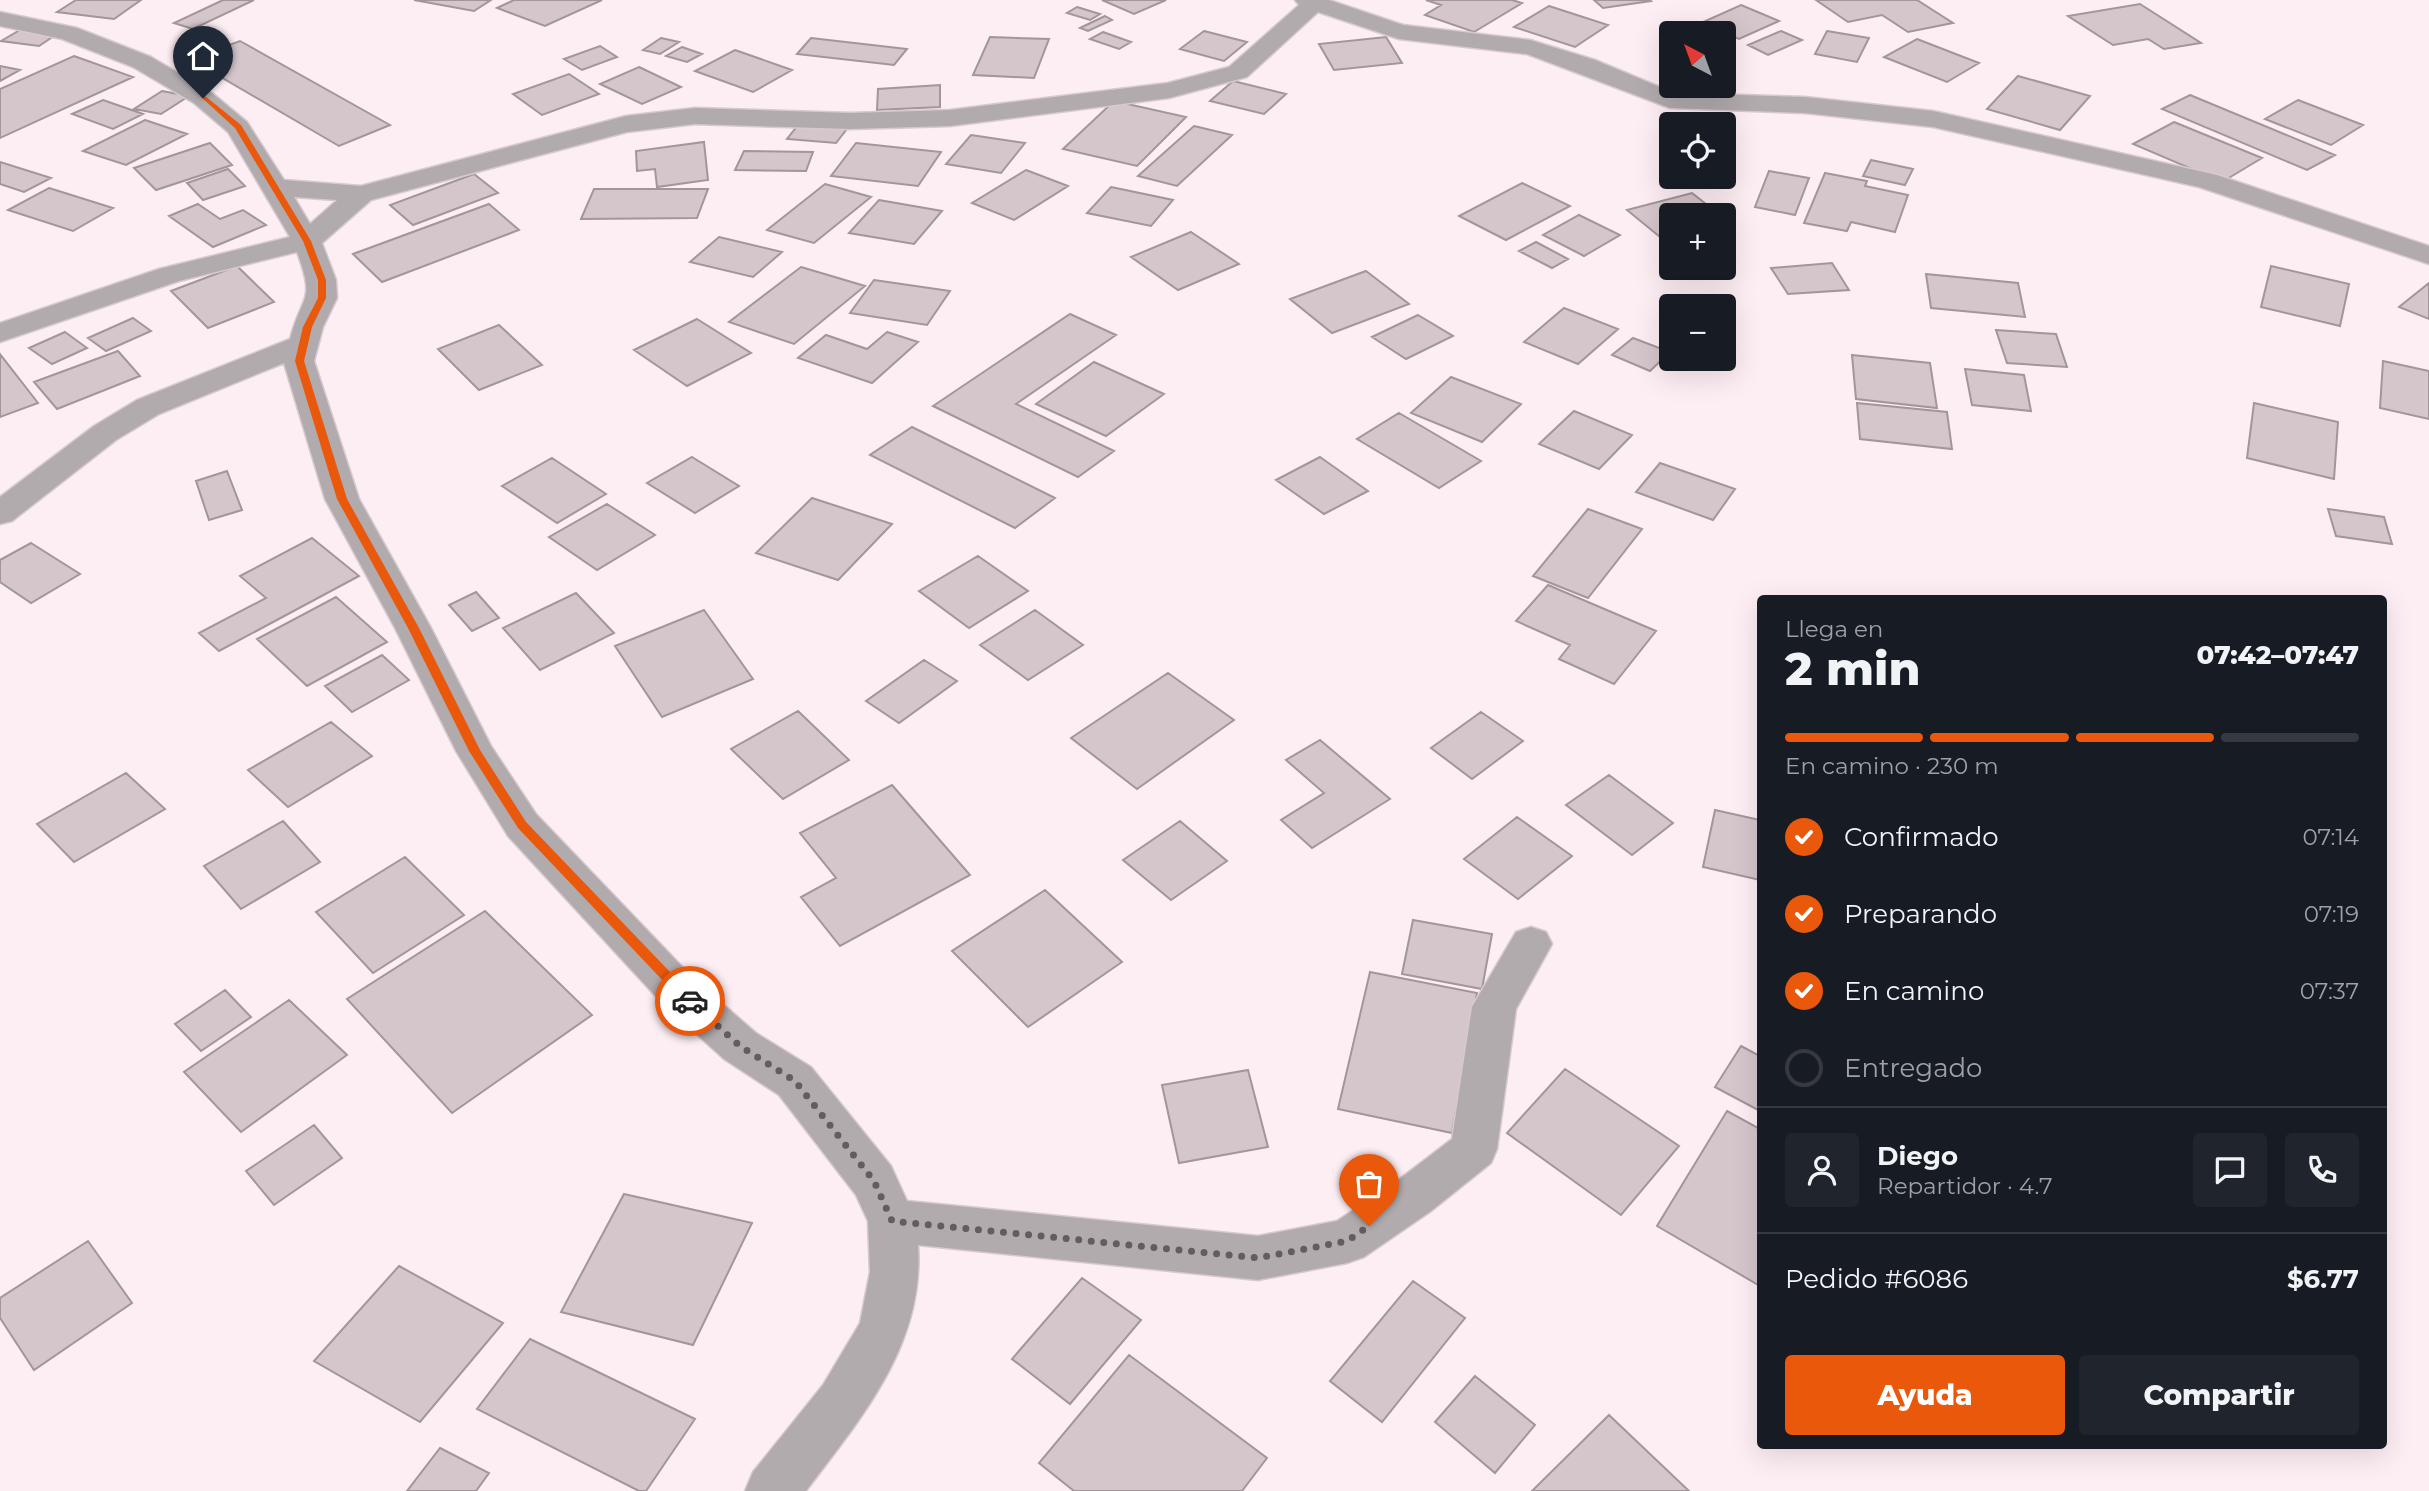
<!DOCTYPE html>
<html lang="es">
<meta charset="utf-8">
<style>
body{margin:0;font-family:Montserrat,sans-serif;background:#20242c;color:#f1f3f6;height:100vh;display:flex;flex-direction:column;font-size:26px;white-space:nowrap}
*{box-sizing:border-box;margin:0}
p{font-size:23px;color:#9ea1a6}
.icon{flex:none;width:38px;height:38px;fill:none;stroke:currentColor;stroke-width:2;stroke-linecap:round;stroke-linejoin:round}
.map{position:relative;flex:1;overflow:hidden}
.details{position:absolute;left:1757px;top:595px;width:630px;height:854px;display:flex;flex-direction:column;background:#171b24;border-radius:7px;box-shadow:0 7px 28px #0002}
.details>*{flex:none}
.needle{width:46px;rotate:319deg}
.buttons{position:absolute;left:1659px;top:21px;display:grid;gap:14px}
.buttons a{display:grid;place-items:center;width:77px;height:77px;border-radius:7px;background:#171b24;box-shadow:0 7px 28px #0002;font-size:35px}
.pin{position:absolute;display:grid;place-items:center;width:60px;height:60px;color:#fff;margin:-72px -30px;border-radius:50% 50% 50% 0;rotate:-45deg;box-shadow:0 0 7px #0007}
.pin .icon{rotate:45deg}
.courier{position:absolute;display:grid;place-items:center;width:70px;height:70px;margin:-35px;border:5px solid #ea580c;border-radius:50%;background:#fff;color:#222;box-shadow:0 2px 9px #0007}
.headline em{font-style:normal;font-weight:800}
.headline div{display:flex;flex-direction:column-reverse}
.headline{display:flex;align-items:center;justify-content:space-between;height:119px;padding:0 28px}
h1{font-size:46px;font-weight:800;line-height:52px}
.bar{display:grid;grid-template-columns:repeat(4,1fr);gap:10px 7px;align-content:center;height:84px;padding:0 28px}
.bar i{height:9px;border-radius:5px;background:#363941}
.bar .on{background:#ea580c}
.bar p{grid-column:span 4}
.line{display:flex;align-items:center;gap:18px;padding:0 28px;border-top:2px solid #363941}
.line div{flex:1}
.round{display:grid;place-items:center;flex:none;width:74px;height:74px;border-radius:7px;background:#20242c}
ol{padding:0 28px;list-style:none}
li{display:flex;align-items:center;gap:21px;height:77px}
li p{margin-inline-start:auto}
li .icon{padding:7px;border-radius:50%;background:#ea580c;color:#fff;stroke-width:4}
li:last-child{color:#9ea1a6}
li i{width:38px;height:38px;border:4px solid #363941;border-radius:50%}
.button{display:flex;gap:14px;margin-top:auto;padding:14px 28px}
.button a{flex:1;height:80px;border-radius:7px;background:#ea580c;color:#fff;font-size:28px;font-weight:800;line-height:80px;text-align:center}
.button a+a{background:#20242c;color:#f1f3f6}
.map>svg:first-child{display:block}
.building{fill:#d5c6cb;stroke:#a3959a;stroke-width:2}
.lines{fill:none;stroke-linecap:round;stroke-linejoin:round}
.minor-casing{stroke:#d7cacf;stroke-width:3}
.minor{fill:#b1abad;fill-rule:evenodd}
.route{fill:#ea580c}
.done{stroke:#645c5f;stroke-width:7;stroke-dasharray:0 12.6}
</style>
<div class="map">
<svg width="2429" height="1491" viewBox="0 0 2429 1491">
<rect width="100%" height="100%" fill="#fdeef3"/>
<path class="building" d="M 76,0 L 141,0 L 114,19 L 57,12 Z
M 223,0 L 254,0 L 193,29 L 174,23 Z
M 414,0 L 491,0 L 474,11 Z
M 514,0 L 602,0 L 545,26 L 497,8 Z
M 1102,0 L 1166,0 L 1134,14 Z
M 1426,0 L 1512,0 L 1522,3 L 1474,32 L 1425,15 L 1441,5 Z
M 1594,0 L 1650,0 L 1651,1 L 1603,8 Z
M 1816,0 L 1917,0 L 1953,23 L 1908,32 L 1882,15 L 1848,22 Z
M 2140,4 L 2201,43 L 2164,49 L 2148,39 L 2113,45 L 2068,16 Z
M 1741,5 L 1779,21 L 1739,39 L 1701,23 Z
M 1549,6 L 1608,25 L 1575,47 L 1514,27 Z
M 1077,7 L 1100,14 L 1090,20 L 1067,13 Z
M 1105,16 L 1112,20 L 1088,31 L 1080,28 Z
M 20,30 L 57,34 L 39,46 L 1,41 Z
M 1204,31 L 1247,42 L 1224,61 L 1180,49 Z
M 1781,31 L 1802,40 L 1768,55 L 1748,45 Z
M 1827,31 L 1869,38 L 1857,62 L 1815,54 Z
M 1103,32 L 1131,42 L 1119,49 L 1090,39 Z
M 990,37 L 1049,39 L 1034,78 L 973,75 Z
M 1386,37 L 1402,63 L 1334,70 L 1319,44 Z
M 661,38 L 679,42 L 660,54 L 643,50 Z
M 811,38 L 907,49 L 894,65 L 797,54 Z
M 1917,39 L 1979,63 L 1947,82 L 1884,57 Z
M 240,41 L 390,125 L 339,146 L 190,59 Z
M 600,46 L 617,57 L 582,70 L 564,59 Z
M 682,47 L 702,54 L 687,62 L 666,56 Z
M 735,50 L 792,70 L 753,92 L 695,71 Z
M 74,56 L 133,77 L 0,138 L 0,89 Z
M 0,66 L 20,70 L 0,81 Z
M 639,67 L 681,87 L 642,104 L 600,84 Z
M 569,74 L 599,94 L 542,115 L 513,94 Z
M 2018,76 L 2090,96 L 2060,130 L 1987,109 Z
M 1233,81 L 1286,94 L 1264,114 L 1210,101 Z
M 940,85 L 940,107 L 877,110 L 878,89 Z
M 162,91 L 189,96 L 161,114 L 134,109 Z
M 2190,95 L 2335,155 L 2307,170 L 2162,109 Z
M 103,100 L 143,114 L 113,129 L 72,114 Z
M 2298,100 L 2363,125 L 2331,145 L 2265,119 Z
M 1114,101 L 1186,117 L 1137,166 L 1063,149 Z
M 145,120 L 187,134 L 126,165 L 83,151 Z
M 802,120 L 850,125 L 836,143 L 787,139 Z
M 2174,122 L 2262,158 L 2222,182 L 2133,144 Z
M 1194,126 L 1232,135 L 1177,186 L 1138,176 Z
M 971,135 L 1025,143 L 1001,173 L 946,164 Z
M 704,142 L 708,180 L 657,187 L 655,169 L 637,171 L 636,151 Z
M 210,143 L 232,165 L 156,190 L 134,168 Z
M 856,143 L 941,152 L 918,186 L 831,176 Z
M 744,151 L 813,152 L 806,171 L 735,170 Z
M 1871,160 L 1913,169 L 1905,185 L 1863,176 Z
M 0,162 L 51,178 L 24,192 L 0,184 Z
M 228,169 L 245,186 L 203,200 L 187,183 Z
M 1026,170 L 1068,186 L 1014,220 L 972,203 Z
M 1769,171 L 1809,178 L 1795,215 L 1755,207 Z
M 1825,173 L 1867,181 L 1865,186 L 1908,195 L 1895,232 L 1851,222 L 1847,231 L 1804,223 Z
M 474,174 L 498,193 L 413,225 L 390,205 Z
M 1522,183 L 1570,206 L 1506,240 L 1459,216 Z
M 825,184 L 871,197 L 814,243 L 767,230 Z
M 1111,187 L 1173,200 L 1151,226 L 1087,213 Z
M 49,188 L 113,208 L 73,231 L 8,210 Z
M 594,189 L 708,189 L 697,218 L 581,219 Z
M 1692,193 L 1720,215 L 1671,215 L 1671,235 L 1660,237 L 1627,210 Z
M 879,200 L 942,211 L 914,244 L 849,233 Z
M 198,204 L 220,219 L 243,210 L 266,225 L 213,247 L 169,216 Z
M 489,204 L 519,230 L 382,282 L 353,254 Z
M 1579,215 L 1620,235 L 1584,256 L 1543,235 Z
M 1191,232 L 1239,264 L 1178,290 L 1131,257 Z
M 719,237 L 782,252 L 753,277 L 690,262 Z
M 1536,242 L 1568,259 L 1552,268 L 1519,251 Z
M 1832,263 L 1849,290 L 1788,294 L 1771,268 Z
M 237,266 L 274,302 L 208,328 L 171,291 Z
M 2271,266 L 2349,284 L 2340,326 L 2261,307 Z
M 801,267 L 865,286 L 794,344 L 729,322 Z
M 1366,271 L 1409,304 L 1332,333 L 1290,299 Z
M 1926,274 L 2018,283 L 2025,317 L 1931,308 Z
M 874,280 L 950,291 L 927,325 L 850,313 Z
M 2429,283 L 2429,319 L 2399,307 Z
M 1564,308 L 1618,329 L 1578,364 L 1524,342 Z
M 1070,314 L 1116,335 L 1016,404 L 1114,451 L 1078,477 L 933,406 Z
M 1418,315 L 1453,336 L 1406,359 L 1372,337 Z
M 133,318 L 151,331 L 106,351 L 88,338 Z
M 697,319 L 751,353 L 687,386 L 634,350 Z
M 499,325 L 542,365 L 479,390 L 438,349 Z
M 1996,330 L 2056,334 L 2067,367 L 2007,363 Z
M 65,332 L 87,348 L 52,364 L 29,348 Z
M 887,332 L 918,342 L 872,383 L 798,358 L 826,335 L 867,349 Z
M 1633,338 L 1670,352 L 1650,371 L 1612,355 Z
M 118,351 L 140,376 L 57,409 L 34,382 Z
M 0,354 L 38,403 L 0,417 Z
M 1852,355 L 1930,363 L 1937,408 L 1856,399 Z
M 2383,361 L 2429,371 L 2429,419 L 2380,408 Z
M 1094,362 L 1164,394 L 1106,436 L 1036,404 Z
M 1965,369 L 2024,375 L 2031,411 L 1972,405 Z
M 1451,377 L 1521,404 L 1482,442 L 1411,413 Z
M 1857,403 L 1947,412 L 1952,449 L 1860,439 Z
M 2254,403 L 2338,422 L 2334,479 L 2247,458 Z
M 1574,411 L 1632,435 L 1599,469 L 1539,444 Z
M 1399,413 L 1481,461 L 1439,488 L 1357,439 Z
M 912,427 L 1055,498 L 1015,528 L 870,455 Z
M 692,457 L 739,486 L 695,513 L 647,483 Z
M 1320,457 L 1368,491 L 1324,514 L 1276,480 Z
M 552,458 L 606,494 L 557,523 L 502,486 Z
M 1660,463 L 1735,489 L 1713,520 L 1636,492 Z
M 227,471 L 242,510 L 209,520 L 196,481 Z
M 812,498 L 892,524 L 838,580 L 756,553 Z
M 607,504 L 655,535 L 597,570 L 549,537 Z
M 1588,509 L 1642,529 L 1588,598 L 1533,576 Z
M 2328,509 L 2384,517 L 2392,544 L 2336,536 Z
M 312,538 L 359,576 L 219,651 L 199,633 L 266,598 L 240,576 Z
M 31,543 L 80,574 L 31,603 L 0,582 L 0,560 Z
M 978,556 L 1028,591 L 969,628 L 919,591 Z
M 1548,585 L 1656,631 L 1614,684 L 1559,659 L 1570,645 L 1516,621 Z
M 476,592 L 499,618 L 472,631 L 449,605 Z
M 576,593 L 614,633 L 540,670 L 503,628 Z
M 336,597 L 387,642 L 307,686 L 257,639 Z
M 704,610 L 753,679 L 662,717 L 615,646 Z
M 1035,610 L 1083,645 L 1028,680 L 980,645 Z
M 382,655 L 409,680 L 352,712 L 325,686 Z
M 924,660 L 957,681 L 899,723 L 866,701 Z
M 1168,673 L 1234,720 L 1137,789 L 1071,738 Z
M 798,711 L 849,760 L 783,799 L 731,749 Z
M 1481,712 L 1523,741 L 1472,779 L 1431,748 Z
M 331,722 L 372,756 L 288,807 L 248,770 Z
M 1320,740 L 1390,799 L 1312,848 L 1281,820 L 1324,793 L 1286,760 Z
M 126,773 L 165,809 L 74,862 L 37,824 Z
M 1609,775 L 1673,823 L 1632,855 L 1566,805 Z
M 892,785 L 970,875 L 840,946 L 801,897 L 836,878 L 800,833 Z
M 1715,810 L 1760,820 L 1760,880 L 1703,867 Z
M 1517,817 L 1572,856 L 1518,899 L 1464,859 Z
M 283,821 L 320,862 L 241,909 L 204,866 Z
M 1180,821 L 1227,861 L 1171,900 L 1123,860 Z
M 405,857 L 464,915 L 373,973 L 316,912 Z
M 1045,890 L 1122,962 L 1028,1027 L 952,951 Z
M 485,911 L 592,1015 L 452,1113 L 347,999 Z
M 1413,920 L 1492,934 L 1482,989 L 1402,974 Z
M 1370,972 L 1477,993 L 1452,1133 L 1338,1109 Z
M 225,990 L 251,1017 L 201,1051 L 175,1024 Z
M 289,1000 L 347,1055 L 241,1132 L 184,1072 Z
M 1741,1046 L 1760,1056 L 1760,1111 L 1715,1087 Z
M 1565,1069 L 1679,1146 L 1621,1215 L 1507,1133 Z
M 1248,1070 L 1268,1147 L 1179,1163 L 1162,1085 Z
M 1727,1111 L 1760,1129 L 1760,1286 L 1657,1226 Z
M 314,1125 L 342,1158 L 274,1205 L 246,1171 Z
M 624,1194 L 752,1223 L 693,1345 L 561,1312 Z
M 88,1241 L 132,1303 L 34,1370 L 0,1318 L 0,1298 Z
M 399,1266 L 503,1323 L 420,1422 L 314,1361 Z
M 1082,1278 L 1141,1320 L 1070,1404 L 1012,1359 Z
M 1413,1281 L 1465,1318 L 1382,1422 L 1330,1381 Z
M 530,1339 L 695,1419 L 646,1491 L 639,1491 L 477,1409 Z
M 1129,1355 L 1267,1458 L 1242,1491 L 1074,1491 L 1039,1463 Z
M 1475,1376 L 1535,1425 L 1495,1473 L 1435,1422 Z
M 1609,1415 L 1689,1491 L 1532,1491 Z
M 440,1448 L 489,1473 L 476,1491 L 407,1491 Z"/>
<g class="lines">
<defs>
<path id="minor" d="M 1295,0 L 1329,0 L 1403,25 L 1530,40 L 1595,60 L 1674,93 L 1805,97 L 1933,111 L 2217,175 L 2429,246 L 2429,264 L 2199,187 L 1933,127 L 1805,113 L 1670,108 L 1527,54 L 1399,39 L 1318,12 L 1247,77 L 1169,98 L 950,126 L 850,129 L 695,124 L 627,132 L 371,200 L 322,243 L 336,280 L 337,298 L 323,327 L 314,361 L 359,499 L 431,628 L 491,746 L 536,814 L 692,977 L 756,1033 L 811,1067 L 891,1166 L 907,1201 L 1258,1236 L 1337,1221 L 1397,1181 L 1452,1139 L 1472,1007 L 1516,932 L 1531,927 L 1546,932 L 1552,944 L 1516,1009 L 1497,1149 L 1491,1163 L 1431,1211 L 1364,1257 L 1347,1263 L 1258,1280 L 918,1245 C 925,1344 862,1417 806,1491 L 745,1491 L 753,1472 L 823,1385 L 860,1323 L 870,1272 L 868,1221 L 856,1195 L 779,1095 L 724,1059 L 662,1003 L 508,836 L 456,751 L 395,628 L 325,499 L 284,363 L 159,414 L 116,440 L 12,521 L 0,524 L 0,497 L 94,426 L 137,400 L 290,339 C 302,293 316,303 297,252 L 179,281 L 0,342 L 0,323 L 159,269 L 290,237 L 228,132 L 194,103 L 133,67 L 62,39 L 0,26 L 0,12 L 77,28 L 151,57 L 212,93 L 247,122 L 284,180 L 361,186 L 626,116 L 695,108 L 850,113 L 950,110 L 1168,83 L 1229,67 L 1299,5 ZM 294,197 L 337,200 L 310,224 Z"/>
</defs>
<use href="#minor" class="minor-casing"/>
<use href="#minor" class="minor"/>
</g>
<path class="route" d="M 200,96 L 205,96 L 241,125 L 311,241 L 326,280 L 326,298 L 312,327 L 304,361 L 347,499 L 419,628 L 480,750 L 526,822 L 695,998 L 695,1005 L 686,1005 L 518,828 L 469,751 L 408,628 L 337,499 L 295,361 L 303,327 L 318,298 L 318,280 L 303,241 L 235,128 Z"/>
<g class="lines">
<path class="done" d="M 690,1001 L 740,1046 L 795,1081 L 874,1181 L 892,1221 L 1258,1258 L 1347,1241 L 1369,1226"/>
</g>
</svg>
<div class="buttons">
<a><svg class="needle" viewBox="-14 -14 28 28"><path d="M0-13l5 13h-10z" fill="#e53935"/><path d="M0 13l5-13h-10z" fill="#9ea1a6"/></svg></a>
<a><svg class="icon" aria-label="locate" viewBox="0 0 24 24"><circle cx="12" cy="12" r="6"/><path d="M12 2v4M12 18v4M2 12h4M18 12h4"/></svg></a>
<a>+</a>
<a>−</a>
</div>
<div class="pin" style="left:1369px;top:1226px;background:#ea580c"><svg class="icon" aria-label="bag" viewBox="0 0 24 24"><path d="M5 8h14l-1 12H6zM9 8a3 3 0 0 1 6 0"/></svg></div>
<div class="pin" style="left:203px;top:98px;background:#1f2937"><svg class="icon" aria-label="home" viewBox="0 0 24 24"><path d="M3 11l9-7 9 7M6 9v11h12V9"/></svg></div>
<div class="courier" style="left:690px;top:1001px"><svg class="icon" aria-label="car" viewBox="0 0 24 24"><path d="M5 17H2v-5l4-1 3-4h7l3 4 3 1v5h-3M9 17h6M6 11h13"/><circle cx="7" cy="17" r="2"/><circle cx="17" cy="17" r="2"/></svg></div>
<section class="details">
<div class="headline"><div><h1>2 min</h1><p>Llega en</p></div><em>07:42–07:47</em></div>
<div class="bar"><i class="on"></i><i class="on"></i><i class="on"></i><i></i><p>En camino · 230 m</p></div>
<ol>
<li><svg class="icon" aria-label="check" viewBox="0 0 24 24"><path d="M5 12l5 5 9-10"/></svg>Confirmado<p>07:14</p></li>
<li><svg class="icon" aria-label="check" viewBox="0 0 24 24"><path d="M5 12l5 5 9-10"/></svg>Preparando<p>07:19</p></li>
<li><svg class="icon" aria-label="check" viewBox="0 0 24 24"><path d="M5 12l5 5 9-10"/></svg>En camino<p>07:37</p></li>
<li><i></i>Entregado</li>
</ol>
<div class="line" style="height:126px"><a class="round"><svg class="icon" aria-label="person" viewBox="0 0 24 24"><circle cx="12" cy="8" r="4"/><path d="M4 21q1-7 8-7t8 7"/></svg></a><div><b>Diego</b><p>Repartidor · 4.7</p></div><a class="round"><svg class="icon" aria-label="chat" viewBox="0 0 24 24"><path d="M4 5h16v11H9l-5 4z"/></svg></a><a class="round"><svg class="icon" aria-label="phone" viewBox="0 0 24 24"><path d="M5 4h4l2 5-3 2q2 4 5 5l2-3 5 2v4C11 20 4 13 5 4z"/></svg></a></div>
<div class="line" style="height:91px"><div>Pedido #6086</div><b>$6.77</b></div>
<div class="button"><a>Ayuda</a><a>Compartir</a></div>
</section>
</div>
